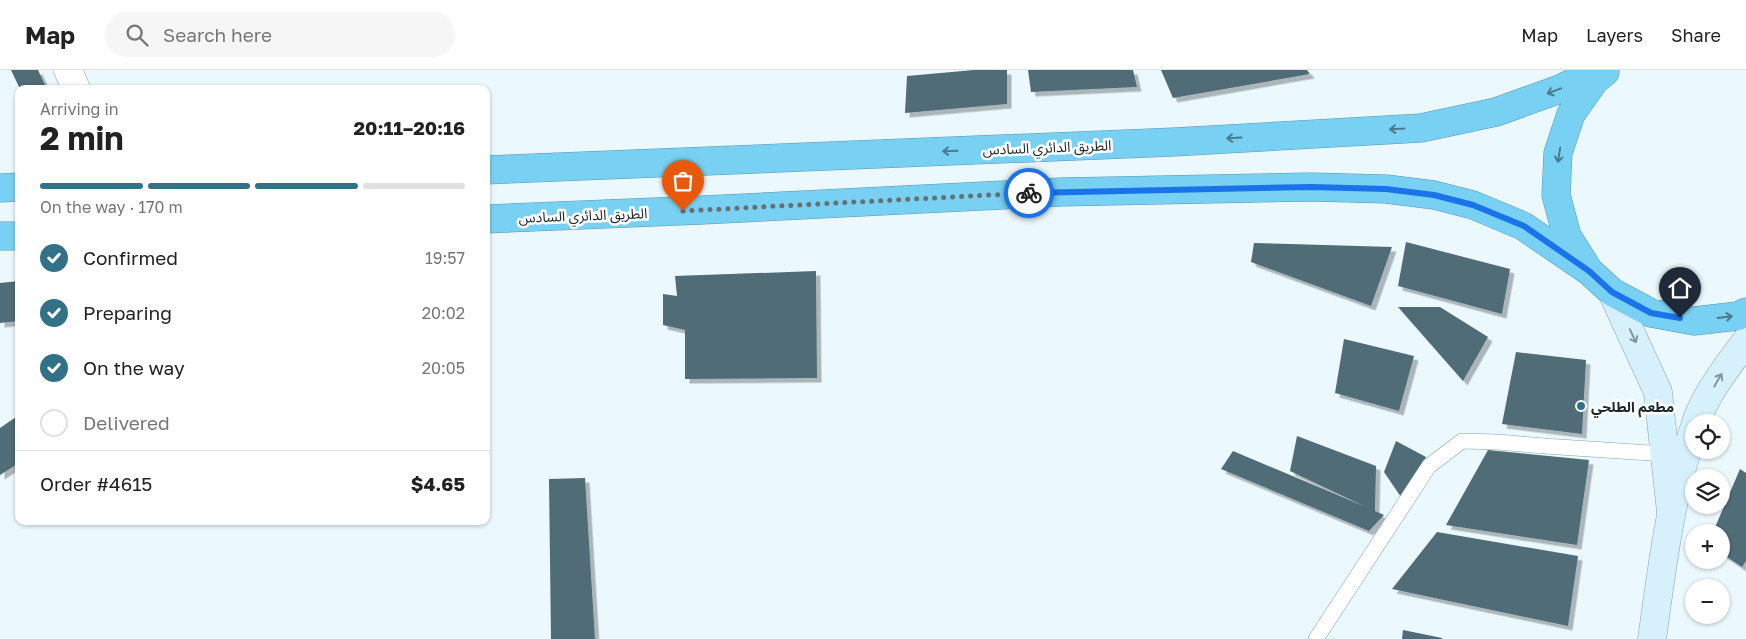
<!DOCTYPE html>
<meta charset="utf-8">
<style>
body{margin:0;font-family:"Golos Text","Noto Sans Arabic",sans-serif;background:#f6f6f6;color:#222;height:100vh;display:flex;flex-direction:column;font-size:19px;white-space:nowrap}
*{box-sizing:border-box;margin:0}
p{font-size:16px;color:#767676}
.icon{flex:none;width:28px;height:28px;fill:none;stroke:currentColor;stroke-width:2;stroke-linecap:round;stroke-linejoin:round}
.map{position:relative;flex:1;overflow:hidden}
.details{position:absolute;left:15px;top:15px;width:475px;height:440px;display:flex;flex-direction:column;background:#fff;border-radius:10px;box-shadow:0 1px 4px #0004}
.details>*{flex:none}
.controls{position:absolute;left:1685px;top:344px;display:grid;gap:10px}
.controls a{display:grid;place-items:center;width:45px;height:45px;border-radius:50%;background:#fff;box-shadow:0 1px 4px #0004;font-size:25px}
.pin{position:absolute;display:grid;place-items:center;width:42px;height:42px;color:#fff;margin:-51px -21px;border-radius:50% 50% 50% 0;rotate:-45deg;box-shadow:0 0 5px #0007}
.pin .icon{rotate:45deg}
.courier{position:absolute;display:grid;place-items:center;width:50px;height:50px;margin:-25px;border:4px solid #1a73e8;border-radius:50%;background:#fff;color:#222;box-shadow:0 1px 6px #0007}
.headline em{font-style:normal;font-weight:700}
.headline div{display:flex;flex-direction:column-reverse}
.headline{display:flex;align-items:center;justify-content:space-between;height:85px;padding:0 25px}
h1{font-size:32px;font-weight:700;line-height:38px}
.bar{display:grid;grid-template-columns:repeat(4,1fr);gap:8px 5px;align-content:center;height:60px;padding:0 25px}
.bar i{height:6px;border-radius:4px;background:#e0e0e0}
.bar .on{background:#337187}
.bar p{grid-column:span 4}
.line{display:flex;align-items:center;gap:12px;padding:0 25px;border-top:1px solid #e0e0e0}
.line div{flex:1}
ol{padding:0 25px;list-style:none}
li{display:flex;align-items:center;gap:15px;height:55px}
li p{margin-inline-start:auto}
li .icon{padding:5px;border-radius:50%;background:#337187;color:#fff;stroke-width:4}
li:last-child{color:#767676}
li i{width:28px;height:28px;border:2px solid #e0e0e0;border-radius:50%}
header{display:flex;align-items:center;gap:30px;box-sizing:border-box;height:70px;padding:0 25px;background:#fff;border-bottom:1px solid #e0e0e0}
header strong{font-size:24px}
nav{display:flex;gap:28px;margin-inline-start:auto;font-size:18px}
.search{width:350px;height:45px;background:#f6f6f6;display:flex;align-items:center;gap:12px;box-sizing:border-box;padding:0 18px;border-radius:28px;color:#767676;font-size:19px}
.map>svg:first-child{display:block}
.building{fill:#4f6c77;filter:url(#shadow)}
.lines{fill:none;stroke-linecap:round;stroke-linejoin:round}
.lane-casing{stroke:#84a2ae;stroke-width:16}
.street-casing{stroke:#84a2ae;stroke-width:29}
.secondary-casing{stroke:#84a2ae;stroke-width:29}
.highway-casing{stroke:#5795ac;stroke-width:29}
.lane{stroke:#fff;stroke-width:15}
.street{stroke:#fff;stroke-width:28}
.secondary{stroke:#d6f1fb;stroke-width:28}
.highway{stroke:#78d1f2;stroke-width:28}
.oneway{stroke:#497c8e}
.oneway2{stroke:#81969d}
.done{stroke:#637074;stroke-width:5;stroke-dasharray:0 9}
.route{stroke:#1a73e8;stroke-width:6}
.poi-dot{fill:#337187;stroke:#fff;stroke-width:2}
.labels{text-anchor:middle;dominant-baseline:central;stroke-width:5;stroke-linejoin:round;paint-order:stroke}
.street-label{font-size:14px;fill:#1a262a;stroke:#fff}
.poi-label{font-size:14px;font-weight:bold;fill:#1a262a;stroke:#fff;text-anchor:start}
</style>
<header>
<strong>Map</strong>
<div class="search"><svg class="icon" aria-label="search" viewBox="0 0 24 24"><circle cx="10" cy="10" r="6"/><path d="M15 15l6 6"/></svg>Search here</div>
<nav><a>Map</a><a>Layers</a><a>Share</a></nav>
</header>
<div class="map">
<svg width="1746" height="569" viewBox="0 0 1746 569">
<defs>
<filter id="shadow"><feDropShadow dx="4.5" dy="4.5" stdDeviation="0" flood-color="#0004"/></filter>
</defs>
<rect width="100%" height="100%" fill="#ebf8fd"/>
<path class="building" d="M 11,0 L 38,0 L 47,19 L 20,19 Z
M 974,0 L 1007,0 L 1007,34 L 905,43 L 907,6 Z
M 1028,0 L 1133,0 L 1137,17 L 1031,22 Z
M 1161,0 L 1307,0 L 1310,4 L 1173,28 Z
M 1406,172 L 1510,199 L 1502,244 L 1398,216 Z
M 1254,173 L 1392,177 L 1371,236 L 1251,192 Z
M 816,201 L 817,308 L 685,309 L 685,260 L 663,255 L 663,224 L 677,226 L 675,206 Z
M 19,211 L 19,251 L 0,253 L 0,213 Z
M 1398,237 L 1440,237 L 1488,267 L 1463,311 Z
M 1344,269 L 1414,286 L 1399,341 L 1335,323 Z
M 1516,282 L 1586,290 L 1582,364 L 1502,354 Z
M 19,345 L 19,393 L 0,405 L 0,358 Z
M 1297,366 L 1376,396 L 1375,441 L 1384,445 L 1369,461 L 1221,399 L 1233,381 L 1366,437 L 1290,401 Z
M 1396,371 L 1426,387 L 1403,430 L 1384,402 Z
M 1488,380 L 1589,390 L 1577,475 L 1446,455 Z
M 1740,399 L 1746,403 L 1746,491 L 1742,497 L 1721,483 L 1721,462 L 1713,462 Z
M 585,408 L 595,569 L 551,569 L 549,409 Z
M 1437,462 L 1578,486 L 1568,556 L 1392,519 Z
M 1403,560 L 1442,568 L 1442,569 L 1402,569 Z"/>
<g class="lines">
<defs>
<path id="lane" d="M 1316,569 L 1429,396 L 1462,371 L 1498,372 L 1544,376 L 1666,384"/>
<path id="street" d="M 68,0 L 76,19"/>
<path id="secondary" d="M 1612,222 L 1658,322 L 1671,442
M 1696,352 C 1707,322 1727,297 1746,271
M 1652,569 C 1662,498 1670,427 1694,359"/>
<path id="highway" d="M 1605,2 L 1595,10 L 1571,44 L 1558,83 L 1556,125 L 1567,166 L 1589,201 L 1612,222 L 1651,243 L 1694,251 L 1738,246 L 1746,242
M 486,100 L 1174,72 L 1421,58 L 1496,42 L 1560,19 L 1598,0
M 0,118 L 19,117
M 486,149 L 703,140 L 1061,122 L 1311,117 L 1386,119 L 1434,125 L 1473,135 L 1523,156 L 1589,201
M 0,166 L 19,166"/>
</defs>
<use href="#lane" class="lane-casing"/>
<use href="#street" class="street-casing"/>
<use href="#secondary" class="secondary-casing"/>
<use href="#highway" class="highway-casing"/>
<use href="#lane" class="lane"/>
<use href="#street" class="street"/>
<use href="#secondary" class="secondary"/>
<use href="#highway" class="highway"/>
</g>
<defs><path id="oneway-shaft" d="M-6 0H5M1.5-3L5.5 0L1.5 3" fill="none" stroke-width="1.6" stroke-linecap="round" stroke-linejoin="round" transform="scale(1.25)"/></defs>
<g class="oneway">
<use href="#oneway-shaft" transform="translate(1554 21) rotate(159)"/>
<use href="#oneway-shaft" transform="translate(1397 59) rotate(177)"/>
<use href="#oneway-shaft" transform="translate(1234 68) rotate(177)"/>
<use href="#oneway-shaft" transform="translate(950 81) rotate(178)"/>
<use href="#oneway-shaft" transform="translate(1559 85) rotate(99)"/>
<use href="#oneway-shaft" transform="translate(1725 247) rotate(-7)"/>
</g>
<g class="oneway2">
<use href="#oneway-shaft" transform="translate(1633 266) rotate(65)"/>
<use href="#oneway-shaft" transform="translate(1718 310) rotate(-60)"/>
</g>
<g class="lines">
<path class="done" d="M 683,141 L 1029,123"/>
<path class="route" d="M 1029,123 L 1311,117 L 1386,119 L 1434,125 L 1473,135 L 1524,156 L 1589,201 L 1612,222 L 1651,243 L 1680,248"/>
</g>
<circle class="poi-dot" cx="1581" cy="336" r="5"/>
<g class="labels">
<g class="street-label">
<text transform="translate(1047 77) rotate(-2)">الطريق الدائري السادس</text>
<text transform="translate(583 145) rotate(-2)">الطريق الدائري السادس</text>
</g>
<g class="poi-label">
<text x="1591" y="336">مطعم الطلحي</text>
</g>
</g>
</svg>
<div class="controls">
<a><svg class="icon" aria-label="locate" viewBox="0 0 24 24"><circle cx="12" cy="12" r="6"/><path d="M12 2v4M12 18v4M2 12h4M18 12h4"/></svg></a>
<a><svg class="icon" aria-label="layers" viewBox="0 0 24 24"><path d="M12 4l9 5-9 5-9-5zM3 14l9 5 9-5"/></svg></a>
<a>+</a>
<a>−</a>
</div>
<div class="pin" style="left:683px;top:141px;background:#ea580c"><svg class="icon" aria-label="bag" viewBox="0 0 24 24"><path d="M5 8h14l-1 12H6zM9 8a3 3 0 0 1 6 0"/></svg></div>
<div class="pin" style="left:1680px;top:248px;background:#1f2937"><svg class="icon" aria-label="home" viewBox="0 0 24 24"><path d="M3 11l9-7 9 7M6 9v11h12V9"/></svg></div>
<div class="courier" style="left:1029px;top:123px"><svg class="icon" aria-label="bike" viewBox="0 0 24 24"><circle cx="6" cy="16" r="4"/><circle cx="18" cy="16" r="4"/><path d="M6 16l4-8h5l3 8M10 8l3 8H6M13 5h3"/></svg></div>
<section class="details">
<div class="headline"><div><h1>2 min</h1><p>Arriving in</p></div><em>20:11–20:16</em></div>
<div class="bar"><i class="on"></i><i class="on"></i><i class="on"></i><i></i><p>On the way · 170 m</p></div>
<ol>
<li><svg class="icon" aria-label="check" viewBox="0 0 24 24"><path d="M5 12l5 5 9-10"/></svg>Confirmed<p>19:57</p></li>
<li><svg class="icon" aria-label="check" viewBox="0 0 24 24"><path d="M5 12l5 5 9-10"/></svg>Preparing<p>20:02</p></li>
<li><svg class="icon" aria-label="check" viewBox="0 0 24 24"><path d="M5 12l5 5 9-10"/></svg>On the way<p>20:05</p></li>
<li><i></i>Delivered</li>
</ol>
<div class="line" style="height:65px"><div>Order #4615</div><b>$4.65</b></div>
</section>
</div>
